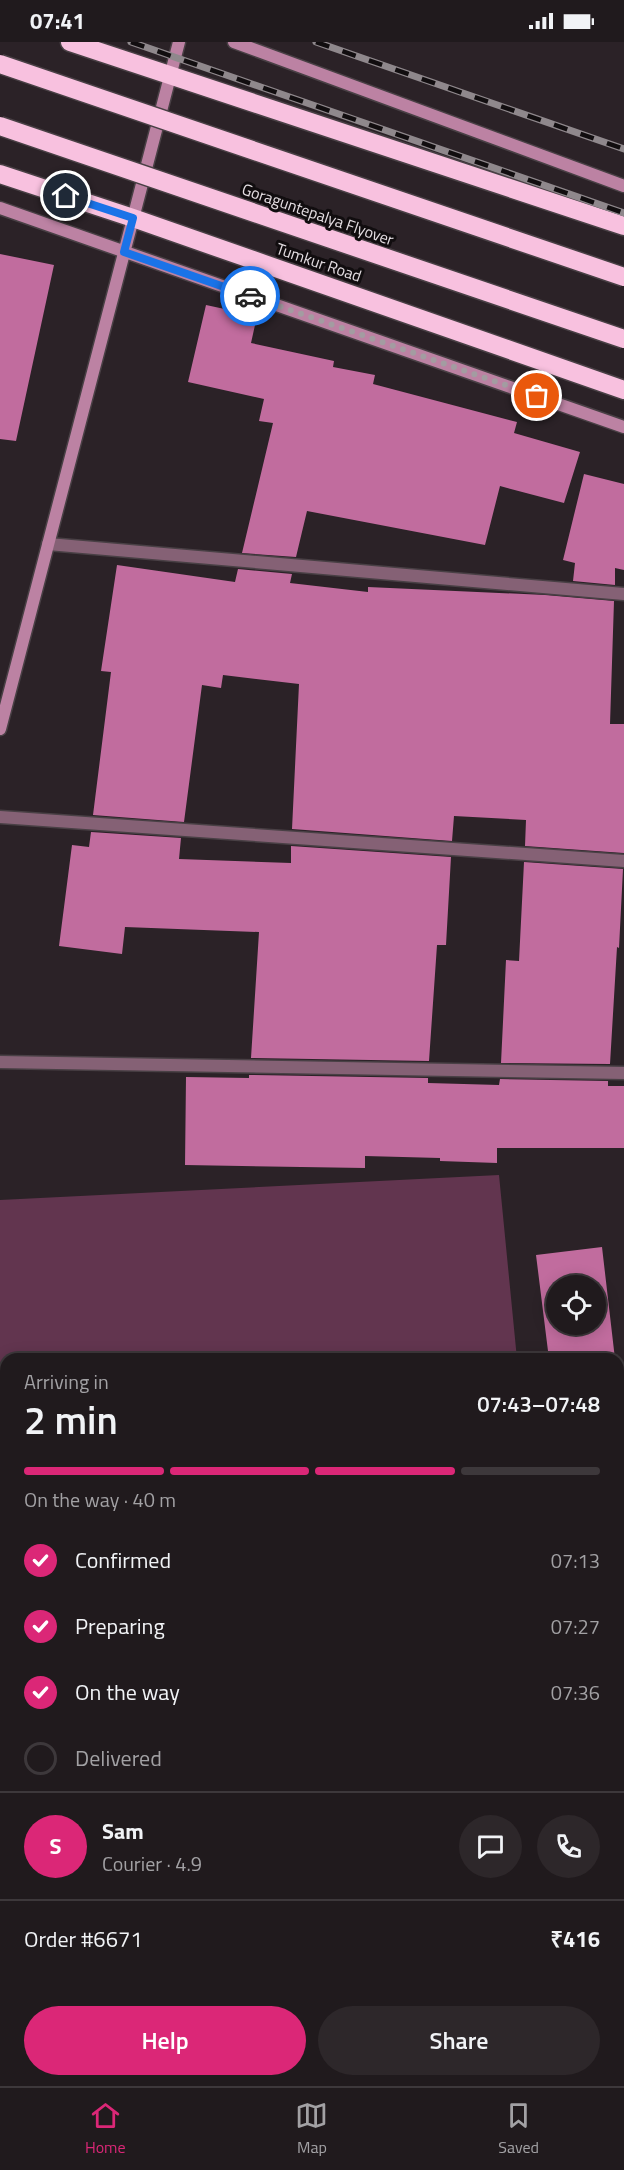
<!DOCTYPE html>
<meta charset="utf-8">
<style>
body{margin:0;font-family:"Titillium Web",sans-serif;background:#2d272a;color:#f1f3f6;height:100vh;display:flex;flex-direction:column;font-size:22px;white-space:nowrap}
*{box-sizing:border-box;margin:0}
p{font-size:20px;color:#a2a1a4}
.icon{flex:none;width:33px;height:33px;fill:none;stroke:currentColor;stroke-width:2;stroke-linecap:round;stroke-linejoin:round}
.map{position:relative;flex:1;overflow:hidden}
.details{position:absolute;left:0px;top:1311px;width:624px;height:734px;display:flex;flex-direction:column;background:#201a1d;border-radius:18px 18px 0 0;box-shadow:0 3px 15px #0003,0 0 0 2px #3d383b}
.details>*{flex:none}
.buttons{position:absolute;left:546px;top:1233px;display:grid;gap:12px}
.buttons a{display:grid;place-items:center;width:60px;height:60px;border-radius:50%;background:#201a1d;box-shadow:0 3px 15px #0003,0 0 0 2px #3d383b;font-size:30px}
.pin{position:absolute;display:grid;place-items:center;width:51px;height:51px;color:#fff;margin:-26px;border:3px solid #fff;border-radius:50%;box-shadow:0 2px 6px #0007}
.courier{position:absolute;display:grid;place-items:center;width:60px;height:60px;margin:-30px;border:4px solid #1a73e8;border-radius:50%;background:#fff;color:#222;box-shadow:0 2px 8px #0007}
.head em{font-style:normal;font-weight:600}
.head div{display:flex;flex-direction:column-reverse}
.head{display:flex;align-items:center;justify-content:space-between;height:102px;padding:0 24px}
h1{font-size:39px;font-weight:600;line-height:45px}
.bar{display:grid;grid-template-columns:repeat(4,1fr);gap:9px 6px;align-content:center;height:72px;padding:0 24px}
.bar i{height:8px;border-radius:4px;background:#3d383b}
.bar .selected{background:#db2777}
.bar p{grid-column:span 4}
.line{display:flex;align-items:center;gap:15px;padding:0 24px;border-top:2px solid #3d383b}
.line div{flex:1}
.round{display:grid;place-items:center;flex:none;width:63px;height:63px;border-radius:32px;background:#2d272a}
ol{padding:0 24px;list-style:none}
li{display:flex;align-items:center;gap:18px;height:66px}
li p{margin-inline-start:auto}
li .icon{padding:6px;border-radius:50%;background:#db2777;color:#fff;stroke-width:4}
li:last-child{color:#a2a1a4}
li i{width:33px;height:33px;border:3px solid #3d383b;border-radius:50%}
.primary-button{display:flex;gap:12px;margin-top:auto;padding:12px 24px}
.primary-button a{flex:1;height:69px;border-radius:36px;background:#db2777;color:#fff;font-size:24px;font-weight:600;line-height:69px;text-align:center}
.primary-button a+a{background:#2d272a;color:#f1f3f6}
.status{display:flex;justify-content:space-between;align-items:center;height:42px;padding:0 30px;background:#201a1d;direction:ltr}
.status svg{height:16px;fill:currentColor}
.dock{display:flex;justify-content:space-around;align-items:center;height:84px;border-top:2px solid #3d383b;background:#201a1d;font-size:16px;color:#a2a1a4}
.dock a{display:grid;justify-items:center;gap:3px}
.dock .selected{color:#db2777}
.map>svg:first-child{display:block}
.green{fill:#62354f}
.lines{fill:none;stroke-linecap:round;stroke-linejoin:round}
.stream{stroke:#020e08;stroke-width:14}
.building{fill:#c16c9e;fill-rule:evenodd}
.street-casing{stroke:#494045;stroke-width:15}
.secondary-casing{stroke:#494045;stroke-width:15}
.highway-casing{stroke:#494045;stroke-width:21}
.street{stroke:#856175;stroke-width:12}
.secondary{stroke:#bc82a3;stroke-width:12}
.highway{stroke:#f8c1df;stroke-width:18}
.rail-casing{stroke:#8f888c;stroke-width:7}
.rail{stroke:#110d0f;stroke-width:4.5;stroke-dasharray:14;stroke-linecap:butt}
.highway-bridge-casing{stroke:#494045;stroke-width:21;stroke-linecap:butt}
.highway-bridge{stroke:#f8c1df;stroke-width:18}
.done{stroke:#a39ca1;stroke-width:6;stroke-dasharray:0 10.8}
.route{stroke:#1a73e8;stroke-width:8}
.labels{text-anchor:middle;dominant-baseline:central;stroke-width:6;stroke-linejoin:round;paint-order:stroke}
.street-label{font-size:16px;fill:#e4dee2;stroke:#110d0f}
</style>
<div class="status"><b>07:41</b><svg viewBox="0 0 49 12"><path d="M0 12V9h3v3zM5 12V6h3v6zM10 12V3h3v9zM15 12V0h3v12zM26 1h20v11H26zM47 4h2v5h-2z"/></svg></div>
<div class="map">
<svg width="624" height="2044" viewBox="0 0 624 2044">
<rect width="100%" height="100%" fill="#2b2227"/>
<path class="green" d="M 499,1133 L 517,1317 L 6,1317 L 6,1988 L 0,1988 L 0,1158 Z"/>
<g class="lines">
<path class="stream" d="M 0,1489 L 6,1492
M 618,1910 L 624,1930"/>
</g>
<path class="building" d="M 0,212 L 54,223 L 16,399 L 0,397 Z
M 206,263 L 257,274 L 251,301 L 334,319 L 333,325 L 375,333 L 373,342 L 517,380 L 514,391 L 580,410 L 564,461 L 500,444 L 485,503 L 307,469 L 296,515 L 242,511 L 273,381 L 259,379 L 264,357 L 188,340 Z
M 584,432 L 624,442 L 624,528 L 615,526 L 615,543 L 573,539 L 575,521 L 563,518 Z
M 117,523 L 235,540 L 238,527 L 292,532 L 290,541 L 368,550 L 368,545 L 545,553 L 614,559 L 610,682 L 624,682 L 624,811 L 525,804 L 526,778 L 454,774 L 452,799 L 292,787 L 299,642 L 223,633 L 221,646 L 202,643 L 184,780 L 93,773 L 111,630 L 101,629 Z
M 91,790 L 181,796 L 179,817 L 291,821 L 291,804 L 451,815 L 446,903 L 437,903 L 429,1019 L 251,1016 L 259,890 L 125,885 L 122,912 L 59,904 L 72,803 L 89,805 Z
M 524,820 L 623,827 L 619,906 L 617,905 L 610,1022 L 501,1021 L 506,918 L 519,919 Z
M 249,1033 L 428,1036 L 428,1041 L 499,1043 L 500,1037 L 608,1039 L 608,1044 L 624,1044 L 624,1106 L 497,1106 L 497,1121 L 440,1119 L 440,1116 L 365,1114 L 365,1126 L 185,1123 L 186,1035 L 249,1036 Z
M 602,1205 L 615,1317 L 549,1317 L 536,1213 ZM 556,1244 L 596,1244 L 596,1282 L 556,1282 Z"/>
<g class="lines">
<defs>
<path id="street" d="M 48,502 L 624,552
M 0,775 L 624,819
M 0,1020 L 624,1031
M 417,2038 L 417,2044
M 222,2044 L 222,2038"/>
<path id="secondary" d="M 234,0 L 624,144
M 0,166 L 624,385
M 0,687 L 179,0"/>
<path id="highway" d="M 70,0 L 624,184
M 0,132 L 133,176 L 624,348"/>
</defs>
<use href="#street" class="street-casing"/>
<use href="#secondary" class="secondary-casing"/>
<use href="#highway" class="highway-casing"/>
<use href="#street" class="street"/>
<use href="#secondary" class="secondary"/>
<use href="#highway" class="highway"/>
<defs>
<path id="rail" d="M 131,0 L 624,171
M 316,0 L 624,107"/>
</defs>
<use href="#rail" class="rail-casing"/>
<use href="#rail" class="rail"/>
<defs>
<path id="highway-bridge" d="M 0,22 L 624,235
M 0,84 L 624,297"/>
</defs>
<use href="#highway-bridge" class="highway-bridge-casing"/>
<use href="#highway-bridge" class="highway-bridge"/>
</g>
<g class="lines">
<path class="done" d="M 250,254 L 537,354"/>
<path class="route" d="M 66,154 L 133,176 L 124,210 L 250,254"/>
</g>
<g class="labels">
<g class="street-label">
<text transform="translate(318 172) rotate(19)">Goraguntepalya Flyover</text>
<text transform="translate(319 220) rotate(19)">Tumkur Road</text>
</g>
</g>
</svg>
<div class="buttons">
<a><svg class="icon" aria-label="locate" viewBox="0 0 24 24"><circle cx="12" cy="12" r="6"/><path d="M12 2v4M12 18v4M2 12h4M18 12h4"/></svg></a>
</div>
<div class="pin" style="left:537px;top:354px;background:#ea580c"><svg class="icon" aria-label="bag" viewBox="0 0 24 24"><path d="M5 8h14l-1 12H6zM9 8a3 3 0 0 1 6 0"/></svg></div>
<div class="pin" style="left:66px;top:154px;background:#1f2937"><svg class="icon" aria-label="home" viewBox="0 0 24 24"><path d="M3 11l9-7 9 7M6 9v11h12V9"/></svg></div>
<div class="courier" style="left:250px;top:254px"><svg class="icon" aria-label="car" viewBox="0 0 24 24"><path d="M5 17H2v-5l4-1 3-4h7l3 4 3 1v5h-3M9 17h6M6 11h13"/><circle cx="7" cy="17" r="2"/><circle cx="17" cy="17" r="2"/></svg></div>
<section class="details">
<div class="head"><div><h1>2 min</h1><p>Arriving in</p></div><em>07:43–07:48</em></div>
<div class="bar"><i class="selected"></i><i class="selected"></i><i class="selected"></i><i></i><p>On the way · 40 m</p></div>
<ol>
<li><svg class="icon" aria-label="check" viewBox="0 0 24 24"><path d="M5 12l5 5 9-10"/></svg>Confirmed<p>07:13</p></li>
<li><svg class="icon" aria-label="check" viewBox="0 0 24 24"><path d="M5 12l5 5 9-10"/></svg>Preparing<p>07:27</p></li>
<li><svg class="icon" aria-label="check" viewBox="0 0 24 24"><path d="M5 12l5 5 9-10"/></svg>On the way<p>07:36</p></li>
<li><i></i>Delivered</li>
</ol>
<div class="line" style="height:108px"><b class="round" style="background:#db2777;color:#fff">S</b><div><b>Sam</b><p>Courier · 4.9</p></div><a class="round"><svg class="icon" aria-label="chat" viewBox="0 0 24 24"><path d="M4 5h16v11H9l-5 4z"/></svg></a><a class="round"><svg class="icon" aria-label="phone" viewBox="0 0 24 24"><path d="M5 4h4l2 5-3 2q2 4 5 5l2-3 5 2v4C11 20 4 13 5 4z"/></svg></a></div>
<div class="line" style="height:78px"><div>Order #6671</div><b>₹416</b></div>
<div class="primary-button"><a>Help</a><a>Share</a></div>
</section>
</div>
<nav class="dock">
<a class="selected"><svg class="icon" aria-label="home" viewBox="0 0 24 24"><path d="M3 11l9-7 9 7M6 9v11h12V9"/></svg>Home</a>
<a><svg class="icon" aria-label="map" viewBox="0 0 24 24"><path d="M3 6l6-2 6 2 6-2v14l-6 2-6-2-6 2zM9 4v14M15 6v14"/></svg>Map</a>
<a><svg class="icon" aria-label="saved" viewBox="0 0 24 24"><path d="M7 4h10v16l-5-4-5 4z"/></svg>Saved</a>
</nav>
